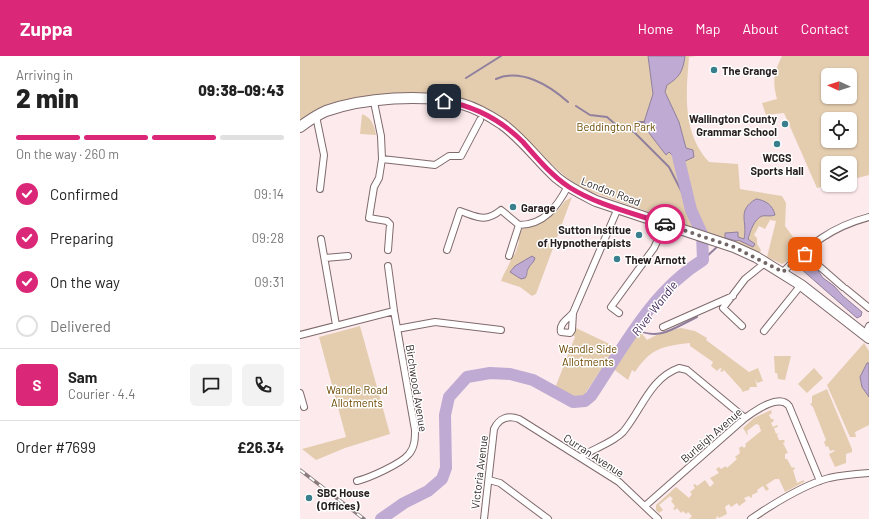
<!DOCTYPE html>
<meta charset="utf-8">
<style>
body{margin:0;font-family:Barlow,sans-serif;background:#f2f2f2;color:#222;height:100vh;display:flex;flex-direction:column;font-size:15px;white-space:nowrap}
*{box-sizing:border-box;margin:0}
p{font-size:13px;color:#767676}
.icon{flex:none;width:22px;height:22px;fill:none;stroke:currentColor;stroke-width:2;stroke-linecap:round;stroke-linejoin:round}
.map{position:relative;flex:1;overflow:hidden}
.sheet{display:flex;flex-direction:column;background:#fff;width:300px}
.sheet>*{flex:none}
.needle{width:26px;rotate:273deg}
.fabs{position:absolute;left:521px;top:12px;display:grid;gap:8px}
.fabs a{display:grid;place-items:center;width:36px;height:36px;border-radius:6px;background:#fff;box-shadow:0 1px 3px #0004;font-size:20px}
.pin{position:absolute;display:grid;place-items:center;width:34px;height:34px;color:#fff;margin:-17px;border-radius:8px;box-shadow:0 2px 6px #0006}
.courier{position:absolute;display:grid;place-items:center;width:40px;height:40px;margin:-20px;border:3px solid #db2777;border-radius:50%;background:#fff;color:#222;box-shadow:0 1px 5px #0007}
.headline em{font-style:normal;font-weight:800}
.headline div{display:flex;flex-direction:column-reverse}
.headline{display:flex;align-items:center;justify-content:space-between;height:68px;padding:0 16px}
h1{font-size:26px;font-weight:800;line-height:30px}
.bar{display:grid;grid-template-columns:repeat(4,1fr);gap:6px 4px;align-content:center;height:48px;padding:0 16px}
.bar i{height:5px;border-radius:3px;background:#e0e0e0}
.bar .selected{background:#db2777}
.bar p{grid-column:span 4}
.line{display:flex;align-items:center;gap:10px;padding:0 16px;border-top:1px solid #e0e0e0}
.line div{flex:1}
.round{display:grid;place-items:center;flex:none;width:42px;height:42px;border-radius:6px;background:#f2f2f2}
ol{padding:0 16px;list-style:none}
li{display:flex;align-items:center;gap:12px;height:44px}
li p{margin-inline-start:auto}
li .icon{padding:4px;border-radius:50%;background:#db2777;color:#fff;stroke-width:4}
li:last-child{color:#767676}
li i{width:22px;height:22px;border:2px solid #e0e0e0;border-radius:50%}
header{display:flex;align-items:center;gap:24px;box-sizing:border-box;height:56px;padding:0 20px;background:#db2777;color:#fff}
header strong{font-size:19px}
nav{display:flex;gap:22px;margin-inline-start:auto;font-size:14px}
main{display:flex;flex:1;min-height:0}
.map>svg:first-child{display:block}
.green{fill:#e4cdaf;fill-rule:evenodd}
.water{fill:#beaad2;stroke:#91809d}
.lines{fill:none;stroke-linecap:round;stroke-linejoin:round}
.stream{stroke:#91809d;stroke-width:2}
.river{stroke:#beaad2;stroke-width:12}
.minor-casing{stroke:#7f6a6c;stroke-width:8}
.primary-casing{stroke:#7f6a6c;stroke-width:12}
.minor{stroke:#fff;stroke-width:6}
.primary{stroke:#fff;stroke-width:10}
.rail-casing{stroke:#8a7c7e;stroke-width:3.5}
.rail{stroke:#fff;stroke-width:2;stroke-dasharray:6;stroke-linecap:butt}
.done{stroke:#736667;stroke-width:4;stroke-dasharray:0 7.2}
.route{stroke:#db2777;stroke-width:5}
.poi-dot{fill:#3a7f8d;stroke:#fff;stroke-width:1.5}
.labels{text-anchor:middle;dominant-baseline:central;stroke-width:3;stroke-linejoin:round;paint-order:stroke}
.poi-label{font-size:11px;font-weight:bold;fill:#281f20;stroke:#fff;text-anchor:start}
.park-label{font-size:11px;fill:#6c4700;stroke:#fff}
.street-label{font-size:11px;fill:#281f20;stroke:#fff}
.water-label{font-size:12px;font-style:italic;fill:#45285c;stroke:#fff}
</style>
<header>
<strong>Zuppa</strong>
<nav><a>Home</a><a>Map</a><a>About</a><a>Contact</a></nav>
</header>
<main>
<section class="sheet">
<div class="headline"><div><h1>2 min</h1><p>Arriving in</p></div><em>09:38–09:43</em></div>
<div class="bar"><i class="selected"></i><i class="selected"></i><i class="selected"></i><i></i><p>On the way · 260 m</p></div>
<ol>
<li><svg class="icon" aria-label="check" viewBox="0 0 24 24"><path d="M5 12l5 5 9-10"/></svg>Confirmed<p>09:14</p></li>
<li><svg class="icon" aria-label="check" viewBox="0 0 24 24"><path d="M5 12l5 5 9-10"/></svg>Preparing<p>09:28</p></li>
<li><svg class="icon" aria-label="check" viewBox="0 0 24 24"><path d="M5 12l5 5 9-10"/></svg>On the way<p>09:31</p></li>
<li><i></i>Delivered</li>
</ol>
<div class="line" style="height:72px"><b class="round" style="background:#db2777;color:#fff">S</b><div><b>Sam</b><p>Courier · 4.4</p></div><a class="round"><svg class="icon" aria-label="chat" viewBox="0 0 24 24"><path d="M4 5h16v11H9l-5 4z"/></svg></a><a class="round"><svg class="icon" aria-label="phone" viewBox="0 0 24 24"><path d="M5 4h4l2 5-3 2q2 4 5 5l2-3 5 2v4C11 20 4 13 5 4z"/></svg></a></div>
<div class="line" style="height:52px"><div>Order #7699</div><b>£26.34</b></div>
</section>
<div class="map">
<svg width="569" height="463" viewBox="0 0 569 463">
<rect width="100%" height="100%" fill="#fdeaec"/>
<path class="green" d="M 0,0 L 396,0 L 389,1 C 386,38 382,76 409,106 L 438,108 L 440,133 L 482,140 L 486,147 L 485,170 L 502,193 L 494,202 L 482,208 L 467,201 L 476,165 L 470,164 L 465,173 L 459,170 L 454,179 L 457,182 L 457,188 L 461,194 L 460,197 L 434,186 L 283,133 L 266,121 L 192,57 L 102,38 L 51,43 L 7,59 L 0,64 Z
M 482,0 L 569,0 L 569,119 L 550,124 L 550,107 L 528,107 L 528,129 L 530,129 L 517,132 L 484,57 L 466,59 L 462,47 L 477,43 C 472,25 474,16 482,0 ZM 528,19 L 550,19 L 550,41 L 528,41 ZM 528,63 L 550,63 L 550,85 L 528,85 Z
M 62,58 C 72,62 74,69 76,79 L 60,78 Z
M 272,141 L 236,238 L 232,240 L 220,231 L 201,225 C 204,216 210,209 212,200 L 215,198 L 219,186 L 218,182 L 222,173 L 239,168 L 256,155 L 257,155 L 265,145 Z
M 60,270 L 90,378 L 45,392 L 16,404 L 2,393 L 46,381 L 19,281 Z
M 276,272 L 316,291 L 284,339 L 277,344 L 255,332 L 275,281 L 273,279 Z
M 381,272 L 395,275 L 407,282 L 406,284 L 449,316 L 458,312 L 463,325 L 457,327 L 455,322 L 457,331 L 450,331 L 449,334 L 442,336 L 442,334 L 424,314 L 422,316 L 420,315 L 422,313 L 420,312 L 417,315 L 411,310 L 413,306 L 390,290 L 390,287 C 363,290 351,292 335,316 L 332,314 L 328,324 L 312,312 L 339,274 L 347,284 L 362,276 Z
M 564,287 L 569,295 L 569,369 L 555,376 L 556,381 L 550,381 L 527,329 Z
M 474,300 L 491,300 L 485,324 L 478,323 L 477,317 L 475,317 Z
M 514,312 L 523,322 L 507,337 L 498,328 Z
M 527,333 L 552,393 L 552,396 L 546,398 L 546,407 L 535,411 L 529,398 L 535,395 L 534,394 L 530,395 L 528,390 L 526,391 L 524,386 L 526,384 L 513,351 L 510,348 L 512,347 L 512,340 Z
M 471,354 L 472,357 L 469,359 L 471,363 L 473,363 L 474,365 L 471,367 L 473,371 L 477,369 L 478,371 L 474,372 L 476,378 L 479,377 L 477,379 L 479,384 L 484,384 L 485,386 L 483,387 L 488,397 L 485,398 L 485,403 L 487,403 L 492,412 L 494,411 L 495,413 L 493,414 L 497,427 L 504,424 L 504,426 L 485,436 L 479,423 L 475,423 L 466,429 L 469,433 L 466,435 L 463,430 L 457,434 L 458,436 L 452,439 L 452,441 L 451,442 L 449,440 L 444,442 L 446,445 L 439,450 L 437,447 L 431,451 L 429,448 L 425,451 L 427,458 L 419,462 L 417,460 L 416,463 L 389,463 L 392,460 L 388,456 L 386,458 L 383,455 L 381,457 L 377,452 L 375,454 L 373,453 L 375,450 L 371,445 L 373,443 L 370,440 L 359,449 L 363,454 L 359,457 L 356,454 L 356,449 L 376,431 L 389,442 L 392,438 L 390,436 L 395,432 L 393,429 L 395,428 L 397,430 L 405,424 L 410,431 L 414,427 L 410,422 L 419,417 L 416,413 L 419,411 L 421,413 L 426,410 L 427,412 L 437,403 L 435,401 L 440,397 L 439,392 L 442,390 L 444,392 L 446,390 L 445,388 L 461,375 L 459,369 L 456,368 L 447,375 L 448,380 L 443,372 L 454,362 Z"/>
<path class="water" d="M 348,0 L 385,0 C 383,15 380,21 367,29 L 365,36 L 379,66 L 386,92 L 393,94 L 394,101 L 383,106 L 381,111 L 374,106 L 375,102 L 369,96 L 366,99 L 349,77 L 344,66 L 353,38 Z
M 456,143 C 465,144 473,149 475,159 C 470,161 466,159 462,160 C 454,163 450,176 448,183 L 455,188 L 453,191 L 438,184 L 437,185 L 425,182 L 425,177 L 438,176 L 438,181 L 444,183 C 448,165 436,155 456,143 Z
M 232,200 L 235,202 C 234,207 230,208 228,213 C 226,217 228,218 225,222 L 221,223 L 210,216 L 215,210 Z
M 504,206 L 516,212 L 523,222 L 534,230 L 543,240 L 562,256 L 561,260 L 557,262 L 500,212 L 500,208 Z
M 567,307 L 569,307 L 569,341 L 562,331 L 560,321 Z"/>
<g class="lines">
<path class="stream" d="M 166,22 L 201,0
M 196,23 C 221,12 249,29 268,46
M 276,50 L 290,59 L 307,61 L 315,68 L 334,76 L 369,111 L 391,154
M 334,76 L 338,66 L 344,66
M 403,204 L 419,189
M 336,273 C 359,286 375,271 397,261"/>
<path class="river" d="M 81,463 L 104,447 L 128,435 L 142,423 L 146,412 L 145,359 L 149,341 L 167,321 L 190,317 L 210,318 L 233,324 L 273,346 L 285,345 L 291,340 C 323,292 352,235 403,204 L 402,178 L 391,154 L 377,96"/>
<defs>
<path id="minor" d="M 74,46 L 81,80 L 82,103 L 79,122 L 74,131 L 69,162 L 87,165 L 90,168 L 88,194
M 16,60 L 24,99 L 20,133
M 82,103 L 135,109 L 149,100 L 161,100 L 180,64
M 21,183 L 36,269
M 147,194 L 160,155 C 178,161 185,167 201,154 L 219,169 C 244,169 257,151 268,130
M 503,196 L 543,231
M 209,200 L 219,169
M 25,202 L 48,200
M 483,216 C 509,189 531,171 569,161
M 546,233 L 569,252
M 273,257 L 272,274 L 270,277 L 261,276 C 259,267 268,263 273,257 L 318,152
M 319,257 L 311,251 L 354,192 L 365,168
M 442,270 L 423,252 L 445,223 L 466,206
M 363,271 L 433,240
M 97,273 L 135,266 L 201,274
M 464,275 L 501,229
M 0,279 L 94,255
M 565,279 L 569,270
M 0,337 L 4,351
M 281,402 C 286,395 312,388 323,376 C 341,355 350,322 379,312 L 387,314 L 445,362
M 189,424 L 200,427 L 248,463
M 57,425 C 69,422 101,408 109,398 C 115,391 115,382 115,374 L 94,255 L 88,210
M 345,450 L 445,362 C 455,355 479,337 489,350 L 520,425
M 184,463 L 194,373 C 199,362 208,359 219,363 L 319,426 L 358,463
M 451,463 C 473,448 503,429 529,422 C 542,419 555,418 569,417"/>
<path id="primary" d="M 0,71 C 8,65 17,59 26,55 C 63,42 124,37 162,48 C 176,52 190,60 202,68 C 223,83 238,105 257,122 C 269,132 282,138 296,145 L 434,191 L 456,201 L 501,229 L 569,282"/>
</defs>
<use href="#minor" class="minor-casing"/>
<use href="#primary" class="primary-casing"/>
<use href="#minor" class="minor"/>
<use href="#primary" class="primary"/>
<defs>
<path id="rail" d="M 0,414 L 64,463"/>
</defs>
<use href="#rail" class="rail-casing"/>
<use href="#rail" class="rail"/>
</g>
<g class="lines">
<path class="done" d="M 365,168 L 434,191 L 483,216 L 503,196 L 505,198"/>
<path class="route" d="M 144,45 C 174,50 201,64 223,86 C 237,102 251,119 269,131 C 297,149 333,157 365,168"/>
</g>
<g class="poi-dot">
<circle cx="414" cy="14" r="4"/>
<circle cx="485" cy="68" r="4"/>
<circle cx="477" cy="88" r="4"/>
<circle cx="213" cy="151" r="4"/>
<circle cx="339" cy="179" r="4"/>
<circle cx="317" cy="203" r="4"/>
<circle cx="9" cy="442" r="4"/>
</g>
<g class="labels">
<g class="poi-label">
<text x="422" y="14">The Grange</text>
<text x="477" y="62" text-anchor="end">Wallington County<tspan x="477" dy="13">Grammar School</tspan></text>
<text x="477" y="101" text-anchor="middle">WCGS<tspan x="477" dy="13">Sports Hall</tspan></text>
<text x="221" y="151">Garage</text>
<text x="331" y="173" text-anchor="end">Sutton Institue<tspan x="331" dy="13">of Hypnotherapists</tspan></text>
<text x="325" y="203">Thew Arnott</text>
<text x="17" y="436">SBC House<tspan x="17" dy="13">(Offices)</tspan></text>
</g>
<g class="park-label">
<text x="316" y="70">Beddington Park</text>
<text x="288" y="292">Wandle Side<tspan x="288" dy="13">Allotments</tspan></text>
<text x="57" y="333">Wandle Road<tspan x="57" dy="13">Allotments</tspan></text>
</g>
<g class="street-label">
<text transform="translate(311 135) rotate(21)">London Road</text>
<text transform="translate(117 332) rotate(81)">Birchwood Avenue</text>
<text transform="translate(411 379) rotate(-41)">Burleigh Avenue</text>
<text transform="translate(294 399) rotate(33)">Curran Avenue</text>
<text transform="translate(179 416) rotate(-83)">Victoria Avenue</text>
</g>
<g class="water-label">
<text transform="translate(354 252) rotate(-52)">River Wandle</text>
</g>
</g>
</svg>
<div class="fabs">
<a><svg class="needle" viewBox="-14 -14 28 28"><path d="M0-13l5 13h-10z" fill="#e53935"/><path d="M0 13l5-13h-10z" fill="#767676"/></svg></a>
<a><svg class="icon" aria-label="locate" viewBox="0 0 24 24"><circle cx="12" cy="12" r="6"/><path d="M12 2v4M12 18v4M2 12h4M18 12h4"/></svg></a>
<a><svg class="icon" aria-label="layers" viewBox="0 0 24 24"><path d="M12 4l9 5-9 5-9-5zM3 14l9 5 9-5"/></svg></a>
</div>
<div class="pin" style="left:505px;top:198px;background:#ea580c"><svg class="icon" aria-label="bag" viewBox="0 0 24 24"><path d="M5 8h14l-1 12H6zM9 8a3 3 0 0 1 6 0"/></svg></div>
<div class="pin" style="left:144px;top:45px;background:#1f2937"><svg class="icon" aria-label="home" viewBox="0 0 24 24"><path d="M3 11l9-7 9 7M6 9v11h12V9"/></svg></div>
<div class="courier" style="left:365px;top:168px"><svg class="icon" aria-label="car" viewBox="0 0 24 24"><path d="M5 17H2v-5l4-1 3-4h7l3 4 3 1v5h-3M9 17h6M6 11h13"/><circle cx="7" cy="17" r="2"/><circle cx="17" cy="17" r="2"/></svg></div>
</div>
</main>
